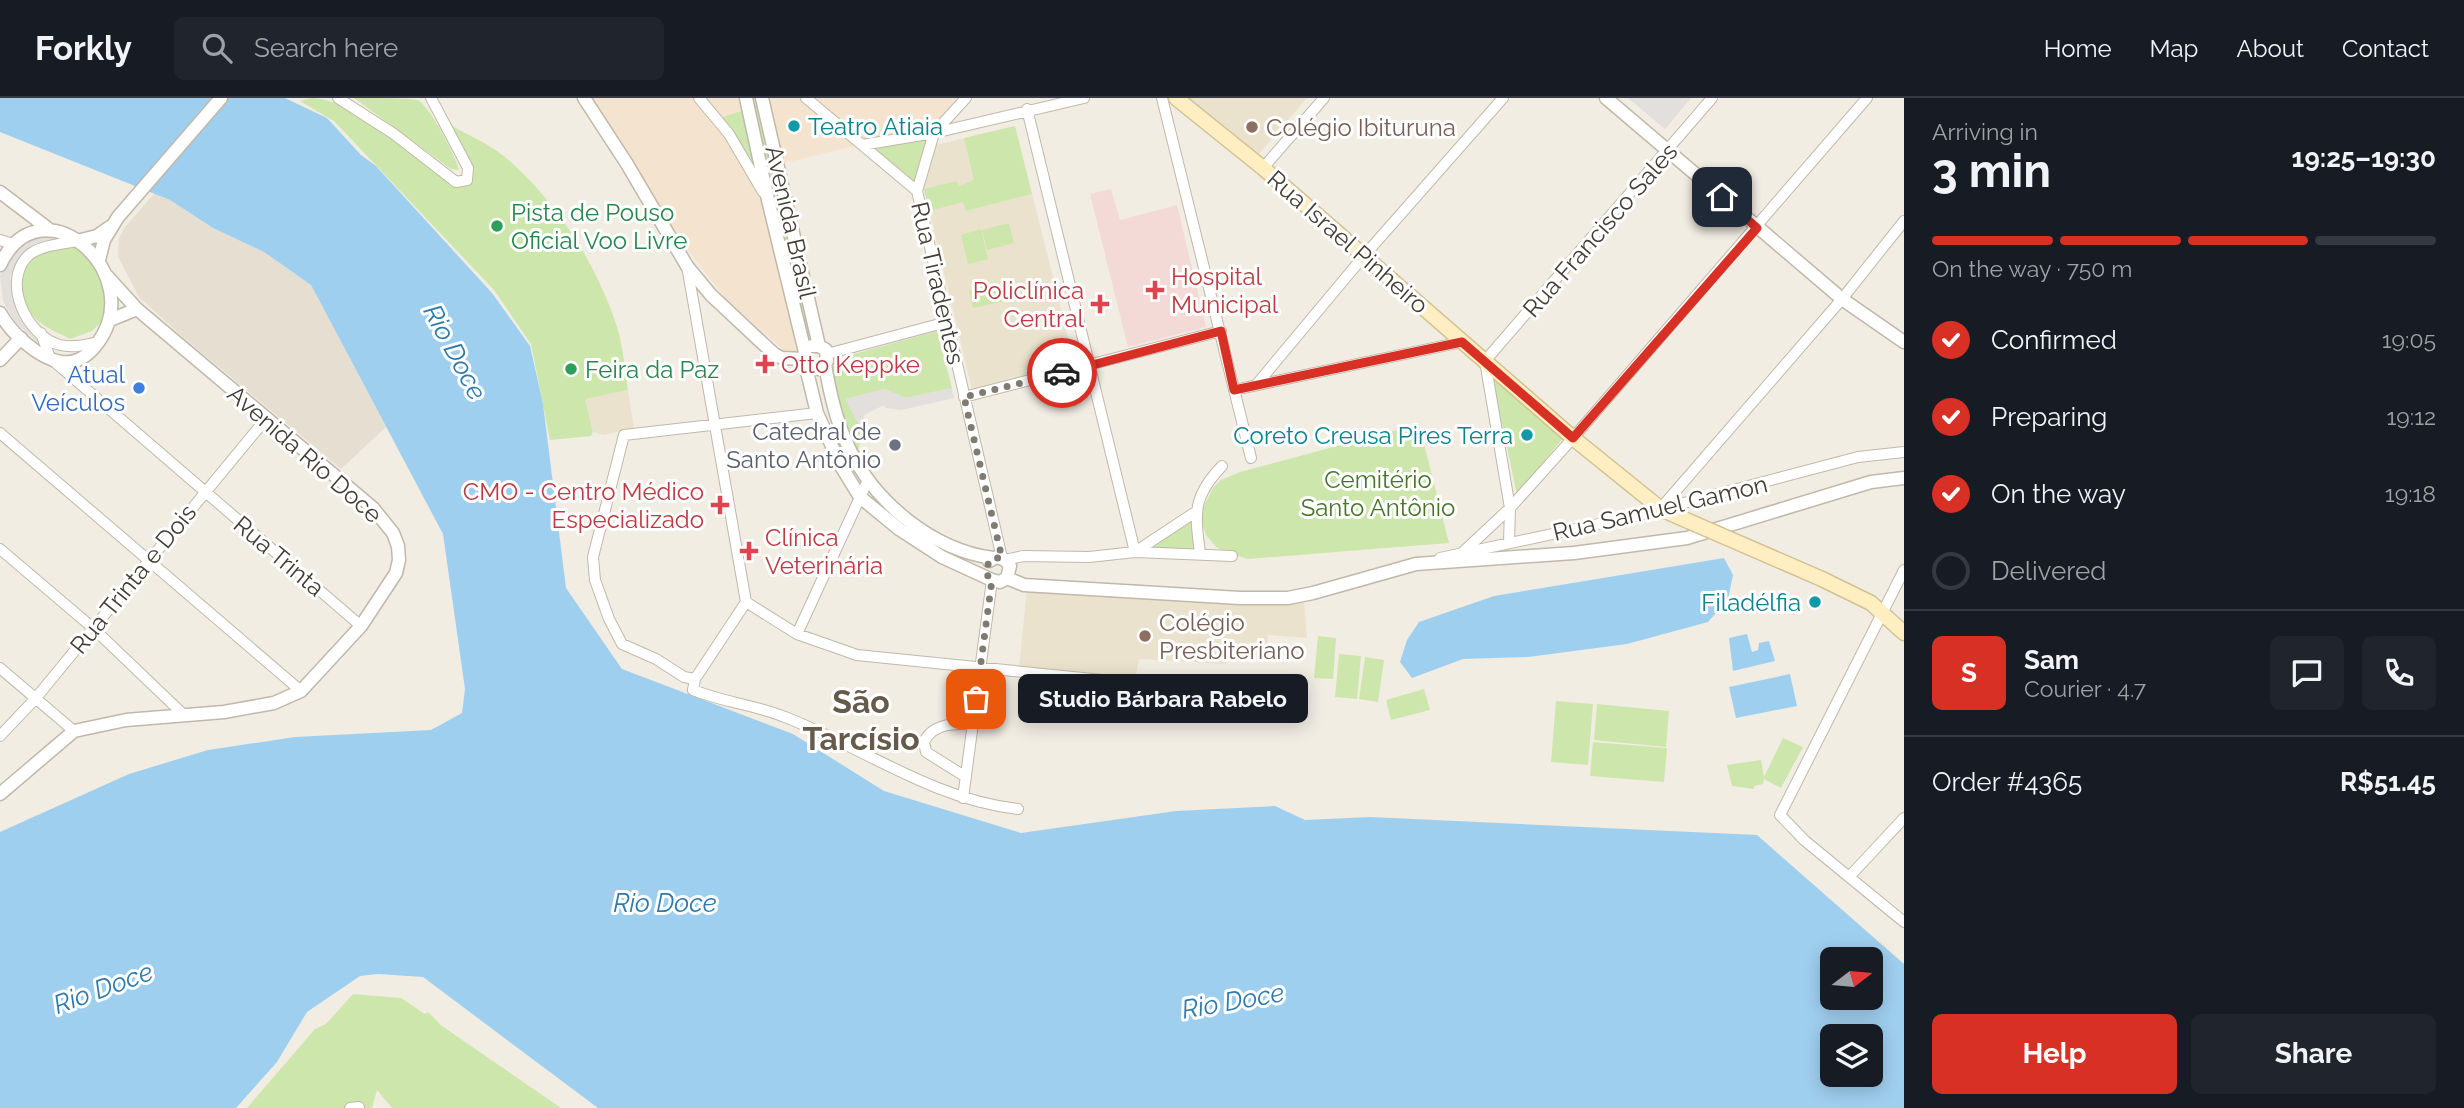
<!DOCTYPE html>
<meta charset="utf-8">
<style>
body{margin:0;font-family:Raleway,sans-serif;background:#20242c;color:#f1f3f6;height:100vh;display:flex;flex-direction:column;font-size:26px;white-space:nowrap}
*{box-sizing:border-box;margin:0}
p{font-size:23px;color:#9ea1a6}
.icon{flex:none;width:38px;height:38px;fill:none;stroke:currentColor;stroke-width:2;stroke-linecap:round;stroke-linejoin:round}
.map{position:relative;flex:1;overflow:hidden}
.details{display:flex;flex-direction:column;background:#171b24;width:560px}
.details>*{flex:none}
.needle{width:46px;rotate:74deg}
.buttons{position:absolute;left:1820px;top:849px;display:grid;gap:14px}
.buttons a{display:grid;place-items:center;width:63px;height:63px;border-radius:10px;background:#171b24;box-shadow:0 4px 18px #0003;font-size:35px}
.pin{position:absolute;display:grid;place-items:center;width:60px;height:60px;color:#fff;margin:-30px;border-radius:14px;box-shadow:0 4px 10px #0006}
.courier{position:absolute;display:grid;place-items:center;width:70px;height:70px;margin:-35px;border:5px solid #d93025;border-radius:50%;background:#fff;color:#222;box-shadow:0 2px 9px #0007}
.bubble{position:absolute;height:49px;border-radius:10px;background:#171b24;box-shadow:0 4px 18px #0003;font-size:23px;font-weight:700;line-height:49px;text-align:center}
.overview em{font-style:normal;font-weight:700}
.overview div{display:flex;flex-direction:column-reverse}
.overview{display:flex;align-items:center;justify-content:space-between;height:119px;padding:0 28px}
h1{font-size:46px;font-weight:700;line-height:52px}
.bar{display:grid;grid-template-columns:repeat(4,1fr);gap:10px 7px;align-content:center;height:84px;padding:0 28px}
.bar i{height:9px;border-radius:5px;background:#363941}
.bar .selected{background:#d93025}
.bar p{grid-column:span 4}
.line{display:flex;align-items:center;gap:18px;padding:0 28px;border-top:2px solid #363941}
.line div{flex:1}
.round{display:grid;place-items:center;flex:none;width:74px;height:74px;border-radius:10px;background:#20242c}
ol{padding:0 28px;list-style:none}
li{display:flex;align-items:center;gap:21px;height:77px}
li p{margin-inline-start:auto}
li .icon{padding:7px;border-radius:50%;background:#d93025;color:#fff;stroke-width:4}
li:last-child{color:#9ea1a6}
li i{width:38px;height:38px;border:4px solid #363941;border-radius:50%}
.action{display:flex;gap:14px;margin-top:auto;padding:14px 28px}
.action a{flex:1;height:80px;border-radius:10px;background:#d93025;color:#fff;font-size:28px;font-weight:700;line-height:80px;text-align:center}
.action a+a{background:#20242c;color:#f1f3f6}
header{display:flex;align-items:center;gap:42px;box-sizing:border-box;height:98px;padding:0 35px;background:#171b24;border-bottom:2px solid #363941}
header strong{font-size:33px}
nav{display:flex;gap:38px;margin-inline-start:auto;font-size:24px}
.search{width:490px;height:63px;background:#20242c;display:flex;align-items:center;gap:18px;box-sizing:border-box;padding:0 24px;border-radius:10px;color:#9ea1a6;font-size:26px}
main{display:flex;flex:1;min-height:0}
.map>svg:first-child{display:block}
.residential{fill:#e6dfd1}
.commercial{fill:#f4e3ce}
.education{fill:#ebe2cd}
.medical{fill:#f3dad6}
.green{fill:#cde6ac}
.parking{fill:#e2dfdc}
.water{fill:#9fcfef;fill-rule:evenodd}
.lines{fill:none;stroke-linecap:round;stroke-linejoin:round}
.minor-casing{stroke:#c0b8a9;stroke-width:12}
.tertiary-casing{stroke:#c0b8a9;stroke-width:15}
.secondary-casing{stroke:#d2c193;stroke-width:17}
.minor{stroke:#fff;stroke-width:10}
.tertiary{stroke:#fff;stroke-width:12}
.secondary{stroke:#feeec1;stroke-width:14}
.secondary-bridge-casing{stroke:#d2c193;stroke-width:17;stroke-linecap:butt}
.secondary-bridge{stroke:#feeec1;stroke-width:14}
.done{stroke:#807b71;stroke-width:7;stroke-dasharray:0 12.6}
.route{stroke:#d93025;stroke-width:9}
.culture-dot{fill:#0f9aa8;stroke:#fff;stroke-width:2.5}
.education-dot{fill:#8d6e63;stroke:#fff;stroke-width:2.5}
.leisure-dot{fill:#2e9e5b;stroke:#fff;stroke-width:2.5}
.health-dot{fill:#e0444e;stroke:#fff;stroke-width:2.5}
.shop-dot{fill:#3f7fe0;stroke:#fff;stroke-width:2.5}
.worship-dot{fill:#6b7280;stroke:#fff;stroke-width:2.5}
.labels{text-anchor:middle;dominant-baseline:central;stroke-width:6;stroke-linejoin:round;paint-order:stroke}
.culture-label{font-size:24px;fill:#0d838f;stroke:#fff;text-anchor:end}
.education-label{font-size:24px;fill:#785e54;stroke:#fff;text-anchor:start}
.leisure-label{font-size:24px;fill:#27864d;stroke:#fff;text-anchor:start}
.street-label{font-size:24px;fill:#433d34;stroke:#fff}
.health-label{font-size:24px;fill:#be3a42;stroke:#fff;text-anchor:start}
.shop-label{font-size:24px;fill:#366cbe;stroke:#fff;text-anchor:end}
.worship-label{font-size:24px;fill:#5b616d;stroke:#fff;text-anchor:end}
.park-label{font-size:24px;fill:#467428;stroke:#fff}
.water-label{font-size:26px;font-style:italic;fill:#2e7aae;stroke:#fff}
.district-label{font-size:32px;font-weight:bold;fill:#665b4b;stroke:#fff}
</style>
<header>
<strong>Forkly</strong>
<div class="search"><svg class="icon" aria-label="search" viewBox="0 0 24 24"><circle cx="10" cy="10" r="6"/><path d="M15 15l6 6"/></svg>Search here</div>
<nav><a>Home</a><a>Map</a><a>About</a><a>Contact</a></nav>
</header>
<main>
<div class="map">
<svg width="1904" height="1010" viewBox="0 0 1904 1010">
<rect width="100%" height="100%" fill="#f2ede3"/>
<path class="residential" d="M 154,96 L 170,102 L 213,130 L 264,154 L 311,187 L 386,329 L 341,371 L 184,240 L 139,199 L 118,159 L 119,140 L 125,129 Z"/>
<path class="commercial" d="M 591,0 L 744,0 L 746,11 L 716,20 L 766,103 L 802,252 L 798,256 L 787,255 L 727,202 L 675,136 Z
M 763,0 L 961,0 L 933,33 L 863,46 L 780,66 Z"/>
<path class="education" d="M 1187,0 L 1307,0 L 1257,58 Z
M 1015,28 L 1075,267 L 972,292 L 924,91 L 936,47 Z
M 628,292 L 634,330 L 603,337 L 593,334 L 585,301 Z
M 1027,491 L 1304,502 L 1307,540 L 1268,537 L 1266,561 L 1227,558 L 1226,566 L 1139,561 L 1135,582 L 1019,570 Z"/>
<path class="medical" d="M 1111,91 L 1120,122 L 1177,107 L 1206,229 L 1128,249 L 1090,96 Z"/>
<path class="green" d="M 311,0 C 353,0 420,60 455,85 L 469,82 L 445,24 C 465,36 487,44 505,59 C 555,101 597,166 617,229 C 623,248 625,272 628,292 L 585,301 L 593,334 L 591,338 L 550,342 L 531,246 L 494,192 L 334,23 L 300,3 Z
M 354,0 C 368,0 408,0 418,2 C 430,9 456,58 459,72 L 451,71 Z
M 746,0 L 762,0 L 819,248 L 808,250 L 768,102 L 718,20 L 748,11 Z
M 1015,28 L 1032,96 L 966,113 L 963,104 L 929,113 L 924,91 L 957,83 L 959,88 L 974,82 L 964,40 Z
M 929,38 L 916,85 L 869,49 Z
M 1009,125 L 1014,145 L 987,152 L 982,132 Z
M 981,131 L 988,161 L 968,166 L 961,137 Z
M 72,146 L 99,169 L 106,202 L 104,221 L 92,233 L 70,241 C 59,235 45,230 36,221 C 14,200 10,170 40,154 C 49,149 62,148 72,146 Z
M 1004,184 L 1009,202 L 973,210 L 969,192 Z
M 937,233 L 952,290 L 906,300 L 884,291 L 846,301 L 859,327 L 865,325 L 871,334 C 861,340 858,347 858,358 L 851,350 L 831,272 L 836,261 Z
M 1492,278 L 1563,340 L 1517,397 Z
M 1419,326 L 1449,445 L 1248,461 L 1230,456 L 1216,449 L 1206,437 L 1201,422 L 1203,410 L 1213,390 L 1221,382 L 1240,374 Z
M 1191,422 L 1195,453 L 1149,451 Z
M 1318,538 L 1336,540 L 1333,581 L 1314,580 Z
M 1339,556 L 1361,558 L 1357,601 L 1335,599 Z
M 1365,559 L 1384,562 L 1378,604 L 1359,601 Z
M 1424,591 L 1430,612 L 1391,622 L 1386,602 Z
M 1556,603 L 1593,606 L 1588,667 L 1551,664 Z
M 1597,606 L 1669,613 L 1666,649 L 1594,642 Z
M 1783,640 L 1803,649 L 1781,690 L 1764,681 L 1763,686 L 1754,688 L 1754,691 L 1732,688 L 1727,667 L 1761,662 L 1764,679 Z
M 1593,644 L 1667,650 L 1664,684 L 1590,678 Z
M 353,896 L 401,900 L 425,916 L 428,914 L 442,928 L 561,1010 L 392,1010 L 377,992 L 372,1010 L 247,1010 L 315,931 L 326,926 Z"/>
<path class="parking" d="M 1628,0 L 1691,0 L 1665,31 Z
M 50,134 L 53,142 L 41,145 L 21,158 L 10,179 L 12,201 L 21,218 L 39,236 L 42,248 L 14,223 L 3,203 L 0,178 L 6,158 L 15,146 Z
M 952,290 L 954,300 L 901,312 L 886,310 L 884,307 L 864,317 L 865,325 L 859,327 L 845,301 L 884,291 L 906,300 Z"/>
<path class="water" d="M 0,0 L 285,0 L 327,20 L 361,57 L 376,68 L 492,195 L 530,248 L 543,306 L 566,490 L 622,571 L 793,636 L 884,693 L 1021,735 L 1176,713 L 1275,708 L 1305,722 L 1370,719 L 1757,737 L 1904,866 L 1904,1010 L 598,1010 L 423,879 L 378,876 L 360,878 L 307,914 L 277,964 L 236,1010 L 0,1010 L 0,734 L 129,676 L 208,652 L 295,639 L 431,632 L 462,615 L 465,591 L 443,436 L 311,187 L 264,154 L 213,130 L 170,102 L 0,34 ZM 1832,861 L 1871,861 L 1871,900 L 1832,900 ZM 1832,938 L 1871,938 L 1871,976 L 1832,976 Z
M 1724,460 L 1733,477 L 1728,501 L 1708,524 L 1627,546 L 1528,559 L 1463,561 L 1412,580 L 1400,564 L 1407,542 L 1419,524 L 1494,498 Z
M 1747,536 L 1752,554 L 1758,552 L 1759,545 L 1769,543 L 1775,563 L 1733,573 L 1729,540 Z
M 1790,576 L 1797,608 L 1736,620 L 1729,589 Z"/>
<g class="lines">
<defs>
<path id="minor" d="M 338,0 L 394,36 L 456,84 L 467,82 L 468,70 L 431,0
M 699,0 L 729,36 L 763,94
M 806,0 L 917,93
M 966,0 L 934,35 L 917,93 L 1002,460
M 1162,0 L 1251,360
M 1027,11 L 1135,454
M 862,47 L 934,35 L 1084,0
M 1263,70 L 1324,0
M 0,142 L 13,146
M 77,143 C 61,146 43,147 30,156 C 0,182 26,238 60,247 C 73,250 86,247 98,244
M 687,168 L 746,504 L 797,536 L 857,557 L 1132,585
M 41,235 L 50,260 L 361,528
M 827,256 L 947,224
M 1257,286 L 1363,159 L 1503,0
M 1234,292 L 1462,244
M 964,299 L 1221,233
M 0,335 L 301,593
M 1661,410 L 1842,201 L 1904,123
M 1509,445 L 1510,410 L 1485,263 L 1712,0
M 0,451 L 93,530 L 185,618
M 1135,454 L 1194,415
M 1200,455 C 1195,416 1192,399 1222,368
M 1462,455 L 1510,410 L 1573,340 L 1867,0
M 1440,460 L 1627,420 L 1858,359 L 1904,354
M 1005,462 L 1023,458 L 1089,459 L 1135,454 L 1232,458
M 1904,472 L 1780,717 L 1804,742 L 1904,824
M 746,504 L 695,581 L 693,592 C 723,604 755,607 785,619 C 864,650 932,701 1018,711
M 797,536 L 868,382
M 0,570 L 74,633
M 695,581 L 684,579 L 656,561 L 622,546 L 609,521 L 595,482 L 593,459 L 624,337 L 817,315
M 0,638 L 35,601 L 265,322
M 966,679 L 926,654 L 924,644 C 932,625 957,625 975,626
M 963,700 L 992,482
M 1850,778 L 1904,720
M 350,1010 L 359,1009"/>
<path id="tertiary" d="M 584,0 L 627,66 L 687,168 L 711,197 L 774,256 L 782,260 L 804,261
M 746,0 L 768,102 L 805,254 L 804,261 L 817,315 L 841,368 L 860,399 L 899,431 L 942,459 L 992,482 L 1000,484 L 1007,480 L 1024,487 L 1240,500 L 1288,500 L 1313,495 L 1416,466 L 1574,455 L 1687,440 L 1871,384 L 1904,380
M 762,0 L 819,248
M 1606,0 L 1842,201 L 1904,244
M 0,94 L 50,132
M 77,143 L 97,138 L 110,129
M 99,162 L 104,142 L 118,119 L 221,0
M 0,167 C 41,80 150,176 97,246 C 88,258 76,266 61,264 C 38,260 11,235 0,215
M 110,222 L 137,211
M 0,262 L 21,240
M 805,265 L 811,270 L 819,271 L 827,263 L 826,252 L 819,248 L 812,248
M 825,267 C 830,295 836,323 849,350 C 875,405 933,452 993,460
M 989,463 L 997,459 L 1005,462 L 1010,468 L 1007,480
M 0,696 L 74,633 L 126,622 L 224,614 L 274,605 L 301,593 L 361,528 L 396,475 L 399,462 L 398,448 L 393,435 L 373,410 L 137,211 L 107,178"/>
<path id="secondary" d="M 1176,0 L 1263,70 L 1573,340 L 1661,411 L 1679,419
M 1822,481 L 1871,505 L 1904,535"/>
</defs>
<use href="#minor" class="minor-casing"/>
<use href="#tertiary" class="tertiary-casing"/>
<use href="#secondary" class="secondary-casing"/>
<use href="#minor" class="minor"/>
<use href="#tertiary" class="tertiary"/>
<use href="#secondary" class="secondary"/>
<defs>
<path id="secondary-bridge" d="M 1679,419 L 1822,481"/>
</defs>
<use href="#secondary-bridge" class="secondary-bridge-casing"/>
<use href="#secondary-bridge" class="secondary-bridge"/>
</g>
<g class="lines">
<path class="done" d="M 976,601 L 992,482 L 987,477 L 986,469 L 993,460 L 1002,460 L 964,299 L 1062,275"/>
<path class="route" d="M 1062,275 L 1221,233 L 1234,292 L 1462,244 L 1573,340 L 1757,130 L 1722,99"/>
</g>
<g class="culture-dot">
<circle cx="794" cy="28" r="7"/>
<circle cx="1527" cy="337" r="7"/>
<circle cx="1815" cy="504" r="7"/>
</g>
<g class="education-dot">
<circle cx="1252" cy="29" r="7"/>
<circle cx="1145" cy="538" r="7"/>
</g>
<g class="leisure-dot">
<circle cx="497" cy="128" r="7"/>
<circle cx="571" cy="271" r="7"/>
</g>
<g class="health-dot">
<path d="M1151.5 181.5h7v7h7v7h-7v7h-7v-7h-7v-7h7z"/>
<path d="M1096.5 195.5h7v7h7v7h-7v7h-7v-7h-7v-7h7z"/>
<path d="M761.5 255.5h7v7h7v7h-7v7h-7v-7h-7v-7h7z"/>
<path d="M716.5 396.5h7v7h7v7h-7v7h-7v-7h-7v-7h7z"/>
<path d="M745.5 442.5h7v7h7v7h-7v7h-7v-7h-7v-7h7z"/>
</g>
<circle class="shop-dot" cx="139" cy="290" r="7"/>
<circle class="worship-dot" cx="895" cy="347" r="7"/>
<g class="labels">
<g class="culture-label">
<text x="808" y="28" text-anchor="start">Teatro Atiaia</text>
<text x="1513" y="337">Coreto Creusa Pires Terra</text>
<text x="1801" y="504">Filadélfia</text>
</g>
<g class="education-label">
<text x="1266" y="29">Colégio Ibituruna</text>
<text x="1159" y="524">Colégio<tspan x="1159" dy="28">Presbiteriano</tspan></text>
</g>
<g class="leisure-label">
<text x="511" y="114">Pista de Pouso<tspan x="511" dy="28">Oficial Voo Livre</tspan></text>
<text x="585" y="271">Feira da Paz</text>
</g>
<g class="street-label">
<text transform="translate(791 124) rotate(77)">Avenida Brasil</text>
<text transform="translate(1600 132) rotate(-49)">Rua Francisco Sales</text>
<text transform="translate(1348 144) rotate(41)">Rua Israel Pinheiro</text>
<text transform="translate(938 185) rotate(77)">Rua Tiradentes</text>
<text transform="translate(305 356) rotate(41)">Avenida Rio Doce</text>
<text transform="translate(1660 410) rotate(-13)">Rua Samuel Gamon</text>
<text transform="translate(279 458) rotate(40)">Rua Trinta</text>
<text transform="translate(133 481) rotate(-51)">Rua Trinta e Dois</text>
</g>
<g class="health-label">
<text x="1171" y="178">Hospital<tspan x="1171" dy="28">Municipal</tspan></text>
<text x="1084" y="192" text-anchor="end">Policlínica<tspan x="1084" dy="28">Central</tspan></text>
<text x="781" y="266">Otto Keppke</text>
<text x="704" y="393" text-anchor="end">CMO - Centro Médico<tspan x="704" dy="28">Especializado</tspan></text>
<text x="765" y="439">Clínica<tspan x="765" dy="28">Veterinária</tspan></text>
</g>
<g class="shop-label">
<text x="125" y="276">Atual<tspan x="125" dy="28">Veículos</tspan></text>
</g>
<g class="worship-label">
<text x="881" y="333">Catedral de<tspan x="881" dy="28">Santo Antônio</tspan></text>
</g>
<g class="park-label">
<text x="1378" y="381">Cemitério<tspan x="1378" dy="28">Santo Antônio</tspan></text>
</g>
<g class="water-label">
<text transform="translate(455 254) rotate(62)">Rio Doce</text>
<text x="665" y="805">Rio Doce</text>
<text transform="translate(103 890) rotate(-20)">Rio Doce</text>
<text transform="translate(1233 903) rotate(-10)">Rio Doce</text>
</g>
<g class="district-label">
<text x="861" y="603">São<tspan x="861" dy="37">Tarcísio</tspan></text>
</g>
</g>
</svg>
<div class="buttons">
<a><svg class="needle" viewBox="-14 -14 28 28"><path d="M0-13l5 13h-10z" fill="#e53935"/><path d="M0 13l5-13h-10z" fill="#9ea1a6"/></svg></a>
<a><svg class="icon" aria-label="layers" viewBox="0 0 24 24"><path d="M12 4l9 5-9 5-9-5zM3 14l9 5 9-5"/></svg></a>
</div>
<div class="pin" style="left:976px;top:601px;background:#ea580c"><svg class="icon" aria-label="bag" viewBox="0 0 24 24"><path d="M5 8h14l-1 12H6zM9 8a3 3 0 0 1 6 0"/></svg></div>
<div class="pin" style="left:1722px;top:99px;background:#1f2937"><svg class="icon" aria-label="home" viewBox="0 0 24 24"><path d="M3 11l9-7 9 7M6 9v11h12V9"/></svg></div>
<div class="courier" style="left:1062px;top:275px"><svg class="icon" aria-label="car" viewBox="0 0 24 24"><path d="M5 17H2v-5l4-1 3-4h7l3 4 3 1v5h-3M9 17h6M6 11h13"/><circle cx="7" cy="17" r="2"/><circle cx="17" cy="17" r="2"/></svg></div>
<div class="bubble" style="left:1018px;top:576px;width:290px">Studio Bárbara Rabelo</div>
</div>
<section class="details">
<div class="overview"><div><h1>3 min</h1><p>Arriving in</p></div><em>19:25–19:30</em></div>
<div class="bar"><i class="selected"></i><i class="selected"></i><i class="selected"></i><i></i><p>On the way · 750 m</p></div>
<ol>
<li><svg class="icon" aria-label="check" viewBox="0 0 24 24"><path d="M5 12l5 5 9-10"/></svg>Confirmed<p>19:05</p></li>
<li><svg class="icon" aria-label="check" viewBox="0 0 24 24"><path d="M5 12l5 5 9-10"/></svg>Preparing<p>19:12</p></li>
<li><svg class="icon" aria-label="check" viewBox="0 0 24 24"><path d="M5 12l5 5 9-10"/></svg>On the way<p>19:18</p></li>
<li><i></i>Delivered</li>
</ol>
<div class="line" style="height:126px"><b class="round" style="background:#d93025;color:#fff">S</b><div><b>Sam</b><p>Courier · 4.7</p></div><a class="round"><svg class="icon" aria-label="chat" viewBox="0 0 24 24"><path d="M4 5h16v11H9l-5 4z"/></svg></a><a class="round"><svg class="icon" aria-label="phone" viewBox="0 0 24 24"><path d="M5 4h4l2 5-3 2q2 4 5 5l2-3 5 2v4C11 20 4 13 5 4z"/></svg></a></div>
<div class="line" style="height:91px"><div>Order #4365</div><b>R$51.45</b></div>
<div class="action"><a>Help</a><a>Share</a></div>
</section>
</main>
